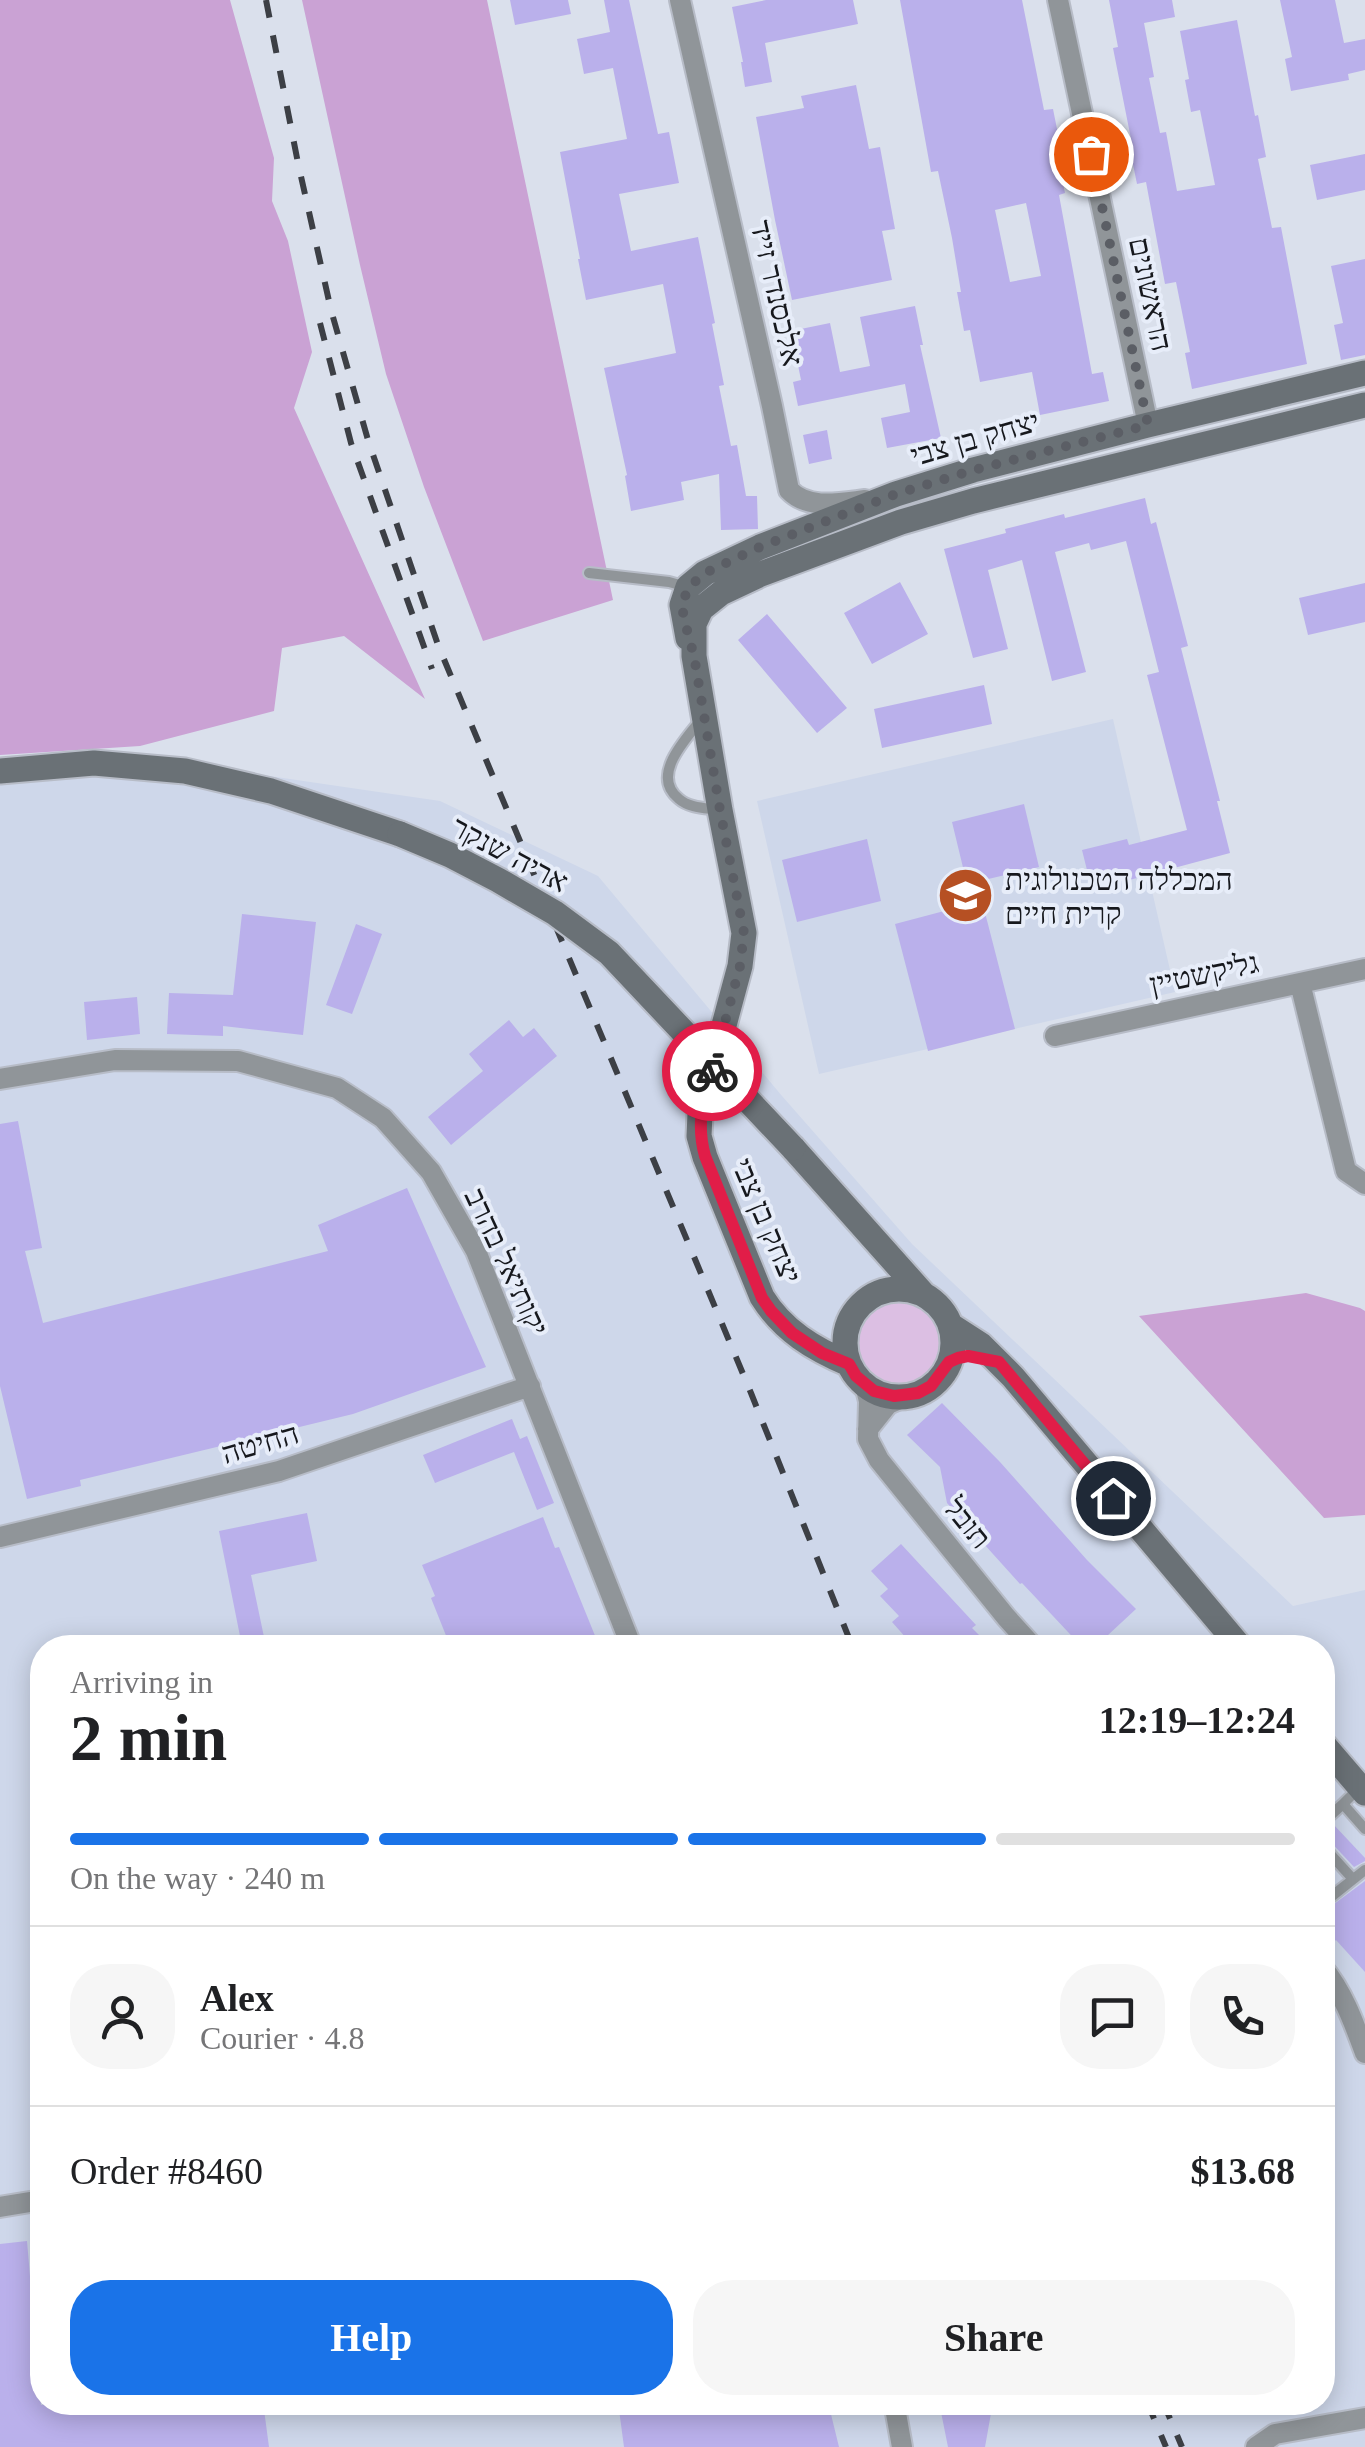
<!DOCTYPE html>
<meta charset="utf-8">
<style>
body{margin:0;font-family:"Times New Roman","Noto Sans Hebrew",serif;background:#f6f6f6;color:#202124;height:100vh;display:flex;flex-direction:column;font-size:38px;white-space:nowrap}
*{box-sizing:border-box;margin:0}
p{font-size:32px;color:#757577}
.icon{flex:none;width:55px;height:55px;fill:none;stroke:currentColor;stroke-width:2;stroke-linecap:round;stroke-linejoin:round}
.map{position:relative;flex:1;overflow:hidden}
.sheet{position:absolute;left:30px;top:1635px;width:1305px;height:780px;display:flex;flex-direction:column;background:#fff;border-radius:40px;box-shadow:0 5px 25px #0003}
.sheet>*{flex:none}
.pin{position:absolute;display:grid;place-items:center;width:85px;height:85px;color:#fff;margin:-42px;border:5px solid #fff;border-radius:50%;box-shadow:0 2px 10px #0007}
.courier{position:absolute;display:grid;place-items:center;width:100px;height:100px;margin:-50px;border:8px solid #e11d48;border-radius:50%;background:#fff;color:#222;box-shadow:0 2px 12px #0007}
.head em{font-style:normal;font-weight:600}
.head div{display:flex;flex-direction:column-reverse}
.head{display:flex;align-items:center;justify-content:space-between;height:170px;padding:0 40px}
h1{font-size:65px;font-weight:600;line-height:75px}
.bar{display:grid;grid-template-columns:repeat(4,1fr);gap:15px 10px;align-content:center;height:120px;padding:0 40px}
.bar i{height:12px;border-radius:8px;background:#e0e0e0}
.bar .active{background:#1a73e8}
.bar p{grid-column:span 4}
.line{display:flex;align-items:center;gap:25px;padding:0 40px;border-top:2px solid #e0e0e0}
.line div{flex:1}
.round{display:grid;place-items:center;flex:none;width:105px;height:105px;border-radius:40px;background:#f6f6f6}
.action{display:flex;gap:20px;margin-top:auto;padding:20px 40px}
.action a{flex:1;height:115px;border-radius:40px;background:#1a73e8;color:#fff;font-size:40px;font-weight:600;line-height:115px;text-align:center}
.action a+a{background:#f6f6f6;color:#202124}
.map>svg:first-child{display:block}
.built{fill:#ced7ea;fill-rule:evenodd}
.green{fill:#dcbfe3}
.forest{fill:#caa2d4}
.building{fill:#bab0eb;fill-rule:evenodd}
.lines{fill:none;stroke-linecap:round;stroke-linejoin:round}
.lane-casing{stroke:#b7bcc7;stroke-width:14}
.street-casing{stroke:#b7bcc7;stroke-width:24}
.secondary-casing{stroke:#b7bcc7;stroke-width:29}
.lane{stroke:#909599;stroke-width:10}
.street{stroke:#909599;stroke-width:20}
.secondary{stroke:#6a7176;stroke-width:25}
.rail{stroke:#3c3f45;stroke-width:6;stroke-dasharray:18 18;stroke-linecap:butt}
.secondary-bridge-casing{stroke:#b7bcc7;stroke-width:29;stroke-linecap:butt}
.secondary-bridge{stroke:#6a7176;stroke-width:25}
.done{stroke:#5b5e65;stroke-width:10;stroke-dasharray:0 18}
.route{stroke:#e11d48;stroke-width:12}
.labels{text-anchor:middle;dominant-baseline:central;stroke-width:8;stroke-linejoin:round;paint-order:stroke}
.street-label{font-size:30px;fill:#16181d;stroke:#e7edf9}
.poi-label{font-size:30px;fill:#16181d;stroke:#e7edf9;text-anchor:start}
</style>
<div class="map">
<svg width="1365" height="2447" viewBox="0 0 1365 2447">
<rect width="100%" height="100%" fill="#dae0ec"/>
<path class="built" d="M 1113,719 L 1175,992 L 819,1074 L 757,801 Z
M 174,762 L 440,801 L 598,876 L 782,1096 L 912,1244 L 1293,1606 L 1365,1590 L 1365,2447 L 0,2447 L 0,775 ZM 42,1648 L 1322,1648 L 1322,2402 L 42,2402 Z"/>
<path class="green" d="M856 1343a42 42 0 1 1 84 0a42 42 0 1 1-84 0Z"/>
<path class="forest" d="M 0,0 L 230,0 L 274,158 L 272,201 L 288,241 L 312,352 L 294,408 L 425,699 L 344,636 L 282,648 L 274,711 L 140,746 L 0,755 Z
M 302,0 L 487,0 L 613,600 L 483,641 L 424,487 L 386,374 L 360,265 Z
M 1306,1293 L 1360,1308 L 1365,1311 L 1365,1515 L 1324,1518 L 1139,1316 Z"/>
<path class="building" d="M 510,0 L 568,0 L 571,14 L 515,25 Z
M 604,0 L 629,0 L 658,134 L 669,132 L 679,183 L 619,194 L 631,251 L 698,237 L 715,323 L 712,324 L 724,385 L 719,386 L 731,446 L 737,445 L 746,496 L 757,496 L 758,529 L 721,530 L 719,474 L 681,482 L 684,500 L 631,511 L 625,476 L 627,475 L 604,368 L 676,353 L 663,284 L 586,300 L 578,259 L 580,259 L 560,152 L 627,139 L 613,68 L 584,74 L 577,39 L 610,32 Z
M 766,0 L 853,0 L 858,24 L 765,43 L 772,82 L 745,87 L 741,62 L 743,62 L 732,7 Z
M 900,0 L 1022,0 L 1044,110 L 1053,109 L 1061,149 L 1056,150 L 1065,193 L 1059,195 L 1092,374 L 1103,372 L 1109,401 L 1040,415 L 1032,372 L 980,382 L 970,330 L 964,331 L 957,292 L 961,292 L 952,238 L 938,171 L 931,172 ZM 1026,203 L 1041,276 L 1010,282 L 995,210 Z
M 1109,0 L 1172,0 L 1175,17 L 1144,23 L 1154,77 L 1149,78 L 1160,133 L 1166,132 L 1177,191 L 1215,185 L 1200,110 L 1191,112 L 1185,80 L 1189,79 L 1180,31 L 1237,20 L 1255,116 L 1258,115 L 1266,157 L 1258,159 L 1272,228 L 1281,227 L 1307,364 L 1192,389 L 1185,353 L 1190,352 L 1176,282 L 1165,284 L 1146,182 L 1137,184 L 1128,140 L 1131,139 L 1113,48 L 1118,47 Z
M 1280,0 L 1335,0 L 1344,43 L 1365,39 L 1365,70 L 1348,74 L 1349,80 L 1291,91 L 1285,59 L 1292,57 Z
M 856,85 L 869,149 L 880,147 L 895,229 L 882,231 L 892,280 L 792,300 L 775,220 L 756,117 L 804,108 L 801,96 Z
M 1365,154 L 1365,190 L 1317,200 L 1310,165 Z
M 1365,259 L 1365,355 L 1341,360 L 1334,325 L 1343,323 L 1331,266 Z
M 915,306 L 923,345 L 920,345 L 941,438 L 887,448 L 881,418 L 910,412 L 905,384 L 798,406 L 793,382 L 801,380 L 791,331 L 830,323 L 840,372 L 870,366 L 860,317 Z
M 827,430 L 832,459 L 809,464 L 803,435 Z
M 1145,498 L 1151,524 L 1156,522 L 1188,646 L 1181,648 L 1220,801 L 1217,801 L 1230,853 L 1092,890 L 1082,850 L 1127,839 L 1129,845 L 1187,830 L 1147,675 L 1159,672 L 1126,541 L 1091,550 L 1089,543 L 1055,552 L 1086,672 L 1052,681 L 1022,560 L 988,570 L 1008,649 L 973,658 L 944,549 L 1006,533 L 1005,529 L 1064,514 L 1065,518 Z
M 900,582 L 928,634 L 872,664 L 844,613 Z
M 1365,583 L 1365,622 L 1308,635 L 1299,598 Z
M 767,614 L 847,708 L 817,733 L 738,640 Z
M 984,685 L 992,724 L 882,748 L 874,709 Z
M 1024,804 L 1039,867 L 967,884 L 952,822 Z
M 867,839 L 881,901 L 797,922 L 782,860 Z
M 982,901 L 1015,1029 L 928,1051 L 895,924 Z
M 242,914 L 316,922 L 303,1035 L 223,1026 L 223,1036 L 167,1034 L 169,993 L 233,995 Z
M 356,924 L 382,934 L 352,1014 L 326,1005 Z
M 137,997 L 140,1034 L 87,1040 L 84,1002 Z
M 509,1020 L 523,1037 L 534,1028 L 557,1056 L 451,1145 L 428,1117 L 483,1071 L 469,1054 Z
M 18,1121 L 42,1248 L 25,1251 L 43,1323 L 328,1251 L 318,1225 L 407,1188 L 486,1367 L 353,1414 L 80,1480 L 81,1486 L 27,1499 L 0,1386 L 0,1124 Z
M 942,1403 L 1000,1462 L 1087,1560 L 1136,1609 L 1094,1648 L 1083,1648 L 1022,1583 L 1020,1584 L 947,1503 L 940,1467 L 907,1435 Z
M 512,1419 L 520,1439 L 527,1436 L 554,1503 L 537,1510 L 514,1452 L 435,1483 L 423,1455 Z
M 307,1513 L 317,1561 L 251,1575 L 264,1637 L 241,1641 L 219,1531 Z
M 543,1517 L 555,1548 L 559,1547 L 600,1648 L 451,1648 L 431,1598 L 435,1596 L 422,1565 Z
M 901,1544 L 976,1625 L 972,1628 L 992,1648 L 915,1648 L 892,1622 L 899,1616 L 880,1596 L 888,1589 L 871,1571 Z
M 1333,1824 L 1365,1858 L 1365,1861 L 1354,1867 L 1328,1839 L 1322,1836 L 1322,1832 Z
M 1365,1881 L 1365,1972 L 1336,1940 L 1322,1952 L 1322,1913 Z
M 27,2241 L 41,2405 L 58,2402 L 263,2402 L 269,2447 L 0,2447 L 0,2244 Z
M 618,2402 L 706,2402 L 708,2413 L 751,2402 L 828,2402 L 839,2447 L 624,2447 Z
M 939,2402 L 993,2402 L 985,2447 L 948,2447 Z"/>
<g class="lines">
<defs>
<path id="lane" d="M 589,573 L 669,582 L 687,587
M 700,721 C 685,740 650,776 679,799 C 689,808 706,808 718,810
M 1357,1790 L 1343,1804 L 1365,1829
M 1322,1823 L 1343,1804
M 1322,1845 L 1352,1878
M 1322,1904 L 1365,1870"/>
<path id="street" d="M 680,0 L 772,406 L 789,490 C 808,510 840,503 865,500
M 1058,0 L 1148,425
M 1300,983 L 1346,1171 L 1365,1184
M 1055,1036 L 1365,969
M 0,1079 L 115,1060 L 238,1061 L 337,1088 L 383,1118 L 431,1172 L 476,1251 L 632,1648
M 865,1385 L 869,1401 L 868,1439 L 879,1460 L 1006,1617 L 1034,1648
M 868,1429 L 888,1404 L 904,1397
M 0,1537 L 279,1471 L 530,1386
M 1322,1967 C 1343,1992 1354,2023 1365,2053
M 0,2207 L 42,2200
M 894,2402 L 902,2447
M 1256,2447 L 1275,2434 L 1365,2418"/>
<path id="secondary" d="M 688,638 L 682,605 L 688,587 L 705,573 L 760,547 L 896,494 L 973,470 L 1148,425 L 1365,373
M 0,771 L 94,763 L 185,771 L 271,791 L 400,834
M 793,1148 L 924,1295
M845 1343a54 54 0 1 1 108 0a54 54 0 1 1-108 0Z
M 950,1325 L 981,1345 L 1013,1377 L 1241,1648
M 849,1364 C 814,1349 783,1331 762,1297 L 705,1157 L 699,1136 L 700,1114 L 740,966 L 744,933 L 720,810 L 694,656 L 694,624 L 701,609 L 721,593 L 761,574 L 901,522 L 973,501 L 1365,405
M 1322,1743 L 1365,1793"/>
</defs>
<use href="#lane" class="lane-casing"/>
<use href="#street" class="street-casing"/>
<use href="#secondary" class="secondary-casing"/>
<use href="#lane" class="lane"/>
<use href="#street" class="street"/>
<use href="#secondary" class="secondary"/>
<path class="rail" d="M 266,0 L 298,163 L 331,310 L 368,440 L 438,645 L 751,1393 L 853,1648
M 320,323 L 351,443 L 432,669
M 1147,2402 L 1166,2447
M 1163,2402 L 1182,2447"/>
<defs>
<path id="secondary-bridge" d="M 400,834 L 450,855 L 498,880 L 555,913 L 609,953 L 793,1148"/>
</defs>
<use href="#secondary-bridge" class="secondary-bridge-casing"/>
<use href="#secondary-bridge" class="secondary-bridge"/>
</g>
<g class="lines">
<path class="done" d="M 712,1071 L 740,966 L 744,933 L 720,810 L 694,656 L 684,619 L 682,605 L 688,588 L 705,573 L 760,547 L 896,494 L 974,470 L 1148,425 L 1091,154"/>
<path class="route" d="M 712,1071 C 703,1103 696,1123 705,1156 L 762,1298 L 771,1311 L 792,1333 L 822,1353 L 849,1364 L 856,1376 L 874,1391 L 894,1396 L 918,1393 L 931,1386 L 949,1362 L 958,1358 L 968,1356 L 999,1362 L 1113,1498"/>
</g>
<defs>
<symbol id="university-disc" viewBox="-11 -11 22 22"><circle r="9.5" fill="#b65023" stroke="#e7edf9"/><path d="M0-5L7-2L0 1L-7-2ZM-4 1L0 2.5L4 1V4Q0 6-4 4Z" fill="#fff"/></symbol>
</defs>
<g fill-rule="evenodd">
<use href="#university-disc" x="934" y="864" width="63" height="63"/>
</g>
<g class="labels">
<g class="street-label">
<text transform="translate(777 293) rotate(77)">אלכסנדר זייד</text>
<text transform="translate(1151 294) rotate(78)">הראשונים</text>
<text transform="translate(975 438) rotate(-16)">יצחק בן צבי</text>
<text transform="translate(510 854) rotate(28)">אריה שנקר</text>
<text transform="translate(1204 973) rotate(-12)">גליקשטיין</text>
<text transform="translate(767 1221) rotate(67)">יצחק בן צבי</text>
<text transform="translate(507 1262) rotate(65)">יקותיאל בהרב</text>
<text transform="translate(260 1443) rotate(-16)">החיטה</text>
<text transform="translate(968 1523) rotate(51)">תובל</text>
</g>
<g class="poi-label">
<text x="1005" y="879">המכללה הטכנולוגית<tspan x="1005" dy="34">קרית חיים</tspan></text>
</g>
</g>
</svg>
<div class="pin" style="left:1091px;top:154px;background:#ea580c"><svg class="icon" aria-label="bag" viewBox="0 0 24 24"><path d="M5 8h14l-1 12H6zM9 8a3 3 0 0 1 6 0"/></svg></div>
<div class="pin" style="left:1113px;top:1498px;background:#1f2937"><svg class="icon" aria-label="home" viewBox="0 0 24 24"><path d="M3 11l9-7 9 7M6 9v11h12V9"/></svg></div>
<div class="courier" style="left:712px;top:1071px"><svg class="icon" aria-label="bike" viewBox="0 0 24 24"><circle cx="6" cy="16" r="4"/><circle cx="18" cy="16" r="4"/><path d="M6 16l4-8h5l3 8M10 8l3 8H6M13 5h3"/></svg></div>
<section class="sheet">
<div class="head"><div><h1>2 min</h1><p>Arriving in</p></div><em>12:19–12:24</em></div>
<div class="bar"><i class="active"></i><i class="active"></i><i class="active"></i><i></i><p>On the way · 240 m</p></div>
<div class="line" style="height:180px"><a class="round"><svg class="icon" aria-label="person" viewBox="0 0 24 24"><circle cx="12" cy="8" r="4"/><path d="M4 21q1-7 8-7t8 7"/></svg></a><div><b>Alex</b><p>Courier · 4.8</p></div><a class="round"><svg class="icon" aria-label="chat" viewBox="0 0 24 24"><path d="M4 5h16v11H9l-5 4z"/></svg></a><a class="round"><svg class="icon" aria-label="phone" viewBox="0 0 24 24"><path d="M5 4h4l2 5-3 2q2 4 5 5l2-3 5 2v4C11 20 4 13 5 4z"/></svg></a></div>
<div class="line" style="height:130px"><div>Order #8460</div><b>$13.68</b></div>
<div class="action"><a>Help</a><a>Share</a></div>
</section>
</div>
